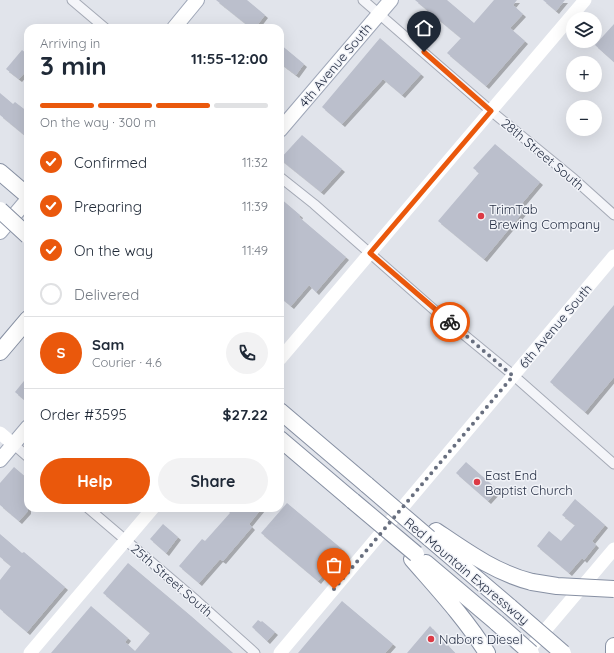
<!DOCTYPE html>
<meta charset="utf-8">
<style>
body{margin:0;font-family:Quicksand,sans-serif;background:#f2f2f3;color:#1f2937;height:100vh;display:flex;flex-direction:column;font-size:15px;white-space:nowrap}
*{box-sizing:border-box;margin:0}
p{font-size:13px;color:#747a83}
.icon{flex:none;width:22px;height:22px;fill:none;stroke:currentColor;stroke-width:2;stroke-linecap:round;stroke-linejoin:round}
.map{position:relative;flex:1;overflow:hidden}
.drawer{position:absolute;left:24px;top:24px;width:260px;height:488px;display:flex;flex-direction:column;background:#fff;border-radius:12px;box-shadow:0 4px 16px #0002}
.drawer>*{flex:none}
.controls{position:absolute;left:566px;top:12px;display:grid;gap:8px}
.controls a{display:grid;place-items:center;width:36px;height:36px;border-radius:50%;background:#fff;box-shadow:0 4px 16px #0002;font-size:20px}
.pin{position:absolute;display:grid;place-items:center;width:34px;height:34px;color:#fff;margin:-41px -17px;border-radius:50% 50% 50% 0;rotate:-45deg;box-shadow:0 0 4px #0007}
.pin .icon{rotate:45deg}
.courier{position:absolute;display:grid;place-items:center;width:40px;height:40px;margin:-20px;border:3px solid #ea580c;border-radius:50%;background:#fff;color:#222;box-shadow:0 1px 5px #0007}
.head em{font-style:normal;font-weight:700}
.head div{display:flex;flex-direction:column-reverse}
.head{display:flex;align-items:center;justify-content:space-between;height:68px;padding:0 16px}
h1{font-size:26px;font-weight:700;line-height:30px}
.bar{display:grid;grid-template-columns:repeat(4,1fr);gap:6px 4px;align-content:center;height:48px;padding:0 16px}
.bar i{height:5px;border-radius:3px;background:#e0e1e3}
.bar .active{background:#ea580c}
.bar p{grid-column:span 4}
.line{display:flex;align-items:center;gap:10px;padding:0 16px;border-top:1px solid #e0e1e3}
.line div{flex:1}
.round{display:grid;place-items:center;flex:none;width:42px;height:42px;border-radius:21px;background:#f2f2f3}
ol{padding:0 16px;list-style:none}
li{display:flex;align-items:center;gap:12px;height:44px}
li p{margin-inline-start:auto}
li .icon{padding:4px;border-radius:50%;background:#ea580c;color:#fff;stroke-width:4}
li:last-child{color:#747a83}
li i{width:22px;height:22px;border:2px solid #e0e1e3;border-radius:50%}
.cta{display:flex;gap:8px;margin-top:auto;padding:8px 16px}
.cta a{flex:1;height:46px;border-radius:24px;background:#ea580c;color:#fff;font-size:16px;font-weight:700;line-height:46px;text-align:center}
.cta a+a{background:#f2f2f3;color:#1f2937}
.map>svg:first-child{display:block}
.building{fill:#bbbfcc;filter:url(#shadow)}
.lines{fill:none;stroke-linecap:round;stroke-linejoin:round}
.street-casing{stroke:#a5aab6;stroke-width:11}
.primary-casing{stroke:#9fa7b8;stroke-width:16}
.highway-casing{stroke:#8790a3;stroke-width:18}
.street{stroke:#f4f5f9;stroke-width:9}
.secondary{stroke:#fff;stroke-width:13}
.primary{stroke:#fff;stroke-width:14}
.highway{stroke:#fff;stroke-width:16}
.highway-bridge-casing{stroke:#8790a3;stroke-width:18;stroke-linecap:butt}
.highway-bridge{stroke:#fff;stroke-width:16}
.done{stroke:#686f7f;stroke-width:4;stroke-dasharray:0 7.2}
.route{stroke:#ea580c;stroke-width:5}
.poi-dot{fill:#dc3a45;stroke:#f1f3f8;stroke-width:1.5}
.labels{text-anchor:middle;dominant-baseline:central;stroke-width:3;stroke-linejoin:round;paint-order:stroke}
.street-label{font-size:13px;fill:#273045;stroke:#f1f3f8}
.poi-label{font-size:13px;fill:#273045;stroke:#f1f3f8;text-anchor:start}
</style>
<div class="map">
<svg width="614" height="653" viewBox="0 0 614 653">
<defs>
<filter id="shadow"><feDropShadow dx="3" dy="3" stdDeviation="0" flood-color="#0004"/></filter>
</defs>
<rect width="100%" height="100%" fill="#e1e4eb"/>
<path class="building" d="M 216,0 L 247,0 L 265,15 L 255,28 L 251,28 Z
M 415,0 L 447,0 L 474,23 L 494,0 L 517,0 L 513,5 L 523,14 L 510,28 L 525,41 L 486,86 L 447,53 L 461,38 Z
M 543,0 L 565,0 L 556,11 Z
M 614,24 L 614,62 L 595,45 Z
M 380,38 L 421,74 L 402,95 L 383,79 L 342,124 L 322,107 Z
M 280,44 L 304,64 L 296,75 L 280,63 Z
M 22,50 L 28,55 L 28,69 L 19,79 L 6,69 Z
M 0,93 L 13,104 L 15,102 L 28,112 L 28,138 L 0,115 Z
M 302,135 L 342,169 L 321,192 L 280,159 Z
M 495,144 L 540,182 L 519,207 L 524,211 L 484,259 L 438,221 L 479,173 L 473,168 Z
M 280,198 L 300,215 L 299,217 L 346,257 L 316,292 L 309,285 L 291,306 L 280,297 Z
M 614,305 L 614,377 L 585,412 L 550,382 Z
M 28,376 L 28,403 L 15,392 Z
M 466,462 L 498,490 L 488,501 L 456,473 Z
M 14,467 L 28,479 L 28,511 L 19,521 L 0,505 L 0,483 Z
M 575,499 L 605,525 L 592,541 L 596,545 L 584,560 L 582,558 L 569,573 L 537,546 L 549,531 L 561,541 L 575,525 L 562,515 Z
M 287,503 L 342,549 L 323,571 L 323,575 L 318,581 L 261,533 Z
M 226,508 L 262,508 L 249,524 L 252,527 L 223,561 L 220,559 L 199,583 L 179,566 L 202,539 L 205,541 L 230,513 Z
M 163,524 L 178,537 L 166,553 L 150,539 Z
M 0,534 L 22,553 L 24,552 L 65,587 L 27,632 L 0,609 L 0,580 L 11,566 L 0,557 Z
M 128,563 L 191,616 L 233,653 L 51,653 L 91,606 L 128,638 L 125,642 L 135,651 L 150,633 L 103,593 Z
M 342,601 L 393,644 L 385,653 L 298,653 Z
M 258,620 L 261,622 L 262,621 L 275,632 L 267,641 L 252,627 Z
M 430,626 L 455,653 L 407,653 Z"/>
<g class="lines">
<defs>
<path id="street" d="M 72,0 L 105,28
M 363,0 L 491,111 L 574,179 L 614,215
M 280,177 L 314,204 L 440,315 L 513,375 L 614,464
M 13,444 L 28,457
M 88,508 L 197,601 L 255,653"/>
<path id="primary" d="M 174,28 L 197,0
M 280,130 L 391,0
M 0,232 L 28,199
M 0,460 L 28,427"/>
<path id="highway" d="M 0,172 L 28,196
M 0,352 L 28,319
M 280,411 L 367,485
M 280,439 L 353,501
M 436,531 C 467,552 496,573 532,582
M 429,538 L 510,607
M 412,559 C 438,589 466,619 487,653
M 426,563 L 497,623
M 614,653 L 614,646"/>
</defs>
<use href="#street" class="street-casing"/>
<use href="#primary" class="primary-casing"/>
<use href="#highway" class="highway-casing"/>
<use href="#street" class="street"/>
<path class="secondary" d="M 280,359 L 585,0
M 0,433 L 13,444
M 30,653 L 153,508
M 280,653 L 614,256
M 526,653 L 614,549"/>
<use href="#primary" class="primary"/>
<use href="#highway" class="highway"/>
<defs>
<path id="highway-bridge" d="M 0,210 L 28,236
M 367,485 L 429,538
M 353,501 L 416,554
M 532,582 L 557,586 L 614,589
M 510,607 L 563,653
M 497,623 L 531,653"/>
</defs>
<use href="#highway-bridge" class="highway-bridge-casing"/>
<use href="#highway-bridge" class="highway-bridge"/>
</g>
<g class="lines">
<path class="done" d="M 334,589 L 513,376 L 450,322"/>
<path class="route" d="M 424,52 L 491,111 L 370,253 L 450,322"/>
</g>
<g class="poi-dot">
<circle cx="481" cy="216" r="4"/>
<circle cx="477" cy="482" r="4"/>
<circle cx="431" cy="639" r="4"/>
</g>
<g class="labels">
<g class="street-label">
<text transform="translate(335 65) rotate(-50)">4th Avenue South</text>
<text transform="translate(543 154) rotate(40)">28th Street South</text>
<text transform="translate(555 326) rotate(-50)">6th Avenue South</text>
<text transform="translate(467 571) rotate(40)">Red Mountain Expressway</text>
<text transform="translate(172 580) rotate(41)">25th Street South</text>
</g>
<g class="poi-label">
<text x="489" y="209">TrimTab<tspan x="489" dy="15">Brewing Company</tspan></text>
<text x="485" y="475">East End<tspan x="485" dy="15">Baptist Church</tspan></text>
<text x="439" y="639">Nabors Diesel</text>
</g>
</g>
</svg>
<div class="controls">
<a><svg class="icon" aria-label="layers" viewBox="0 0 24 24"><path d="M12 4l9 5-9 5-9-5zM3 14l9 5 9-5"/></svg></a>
<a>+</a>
<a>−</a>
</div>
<div class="pin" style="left:334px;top:589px;background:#ea580c"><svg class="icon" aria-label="bag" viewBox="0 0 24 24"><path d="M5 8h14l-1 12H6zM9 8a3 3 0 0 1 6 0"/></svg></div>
<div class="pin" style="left:424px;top:52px;background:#1f2937"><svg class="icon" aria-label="home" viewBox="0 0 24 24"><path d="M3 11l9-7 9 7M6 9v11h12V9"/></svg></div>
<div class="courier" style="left:450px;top:322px"><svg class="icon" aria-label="bike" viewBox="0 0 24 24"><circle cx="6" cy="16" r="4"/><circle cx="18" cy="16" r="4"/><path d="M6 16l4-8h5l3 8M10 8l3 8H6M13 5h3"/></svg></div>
<section class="drawer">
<div class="head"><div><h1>3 min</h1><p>Arriving in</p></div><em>11:55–12:00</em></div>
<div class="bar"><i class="active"></i><i class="active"></i><i class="active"></i><i></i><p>On the way · 300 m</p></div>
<ol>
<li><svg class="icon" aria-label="check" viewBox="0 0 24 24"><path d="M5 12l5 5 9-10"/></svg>Confirmed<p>11:32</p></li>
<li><svg class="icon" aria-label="check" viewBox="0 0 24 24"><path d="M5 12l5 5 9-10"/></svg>Preparing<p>11:39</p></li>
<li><svg class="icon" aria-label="check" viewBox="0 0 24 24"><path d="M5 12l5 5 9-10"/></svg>On the way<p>11:49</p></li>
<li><i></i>Delivered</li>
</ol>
<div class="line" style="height:72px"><b class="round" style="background:#ea580c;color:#fff">S</b><div><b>Sam</b><p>Courier · 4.6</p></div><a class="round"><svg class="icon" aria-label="phone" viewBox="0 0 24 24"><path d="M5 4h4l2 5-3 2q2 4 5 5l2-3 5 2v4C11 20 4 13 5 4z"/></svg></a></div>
<div class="line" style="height:52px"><div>Order #3595</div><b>$27.22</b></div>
<div class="cta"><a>Help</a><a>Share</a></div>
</section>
</div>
